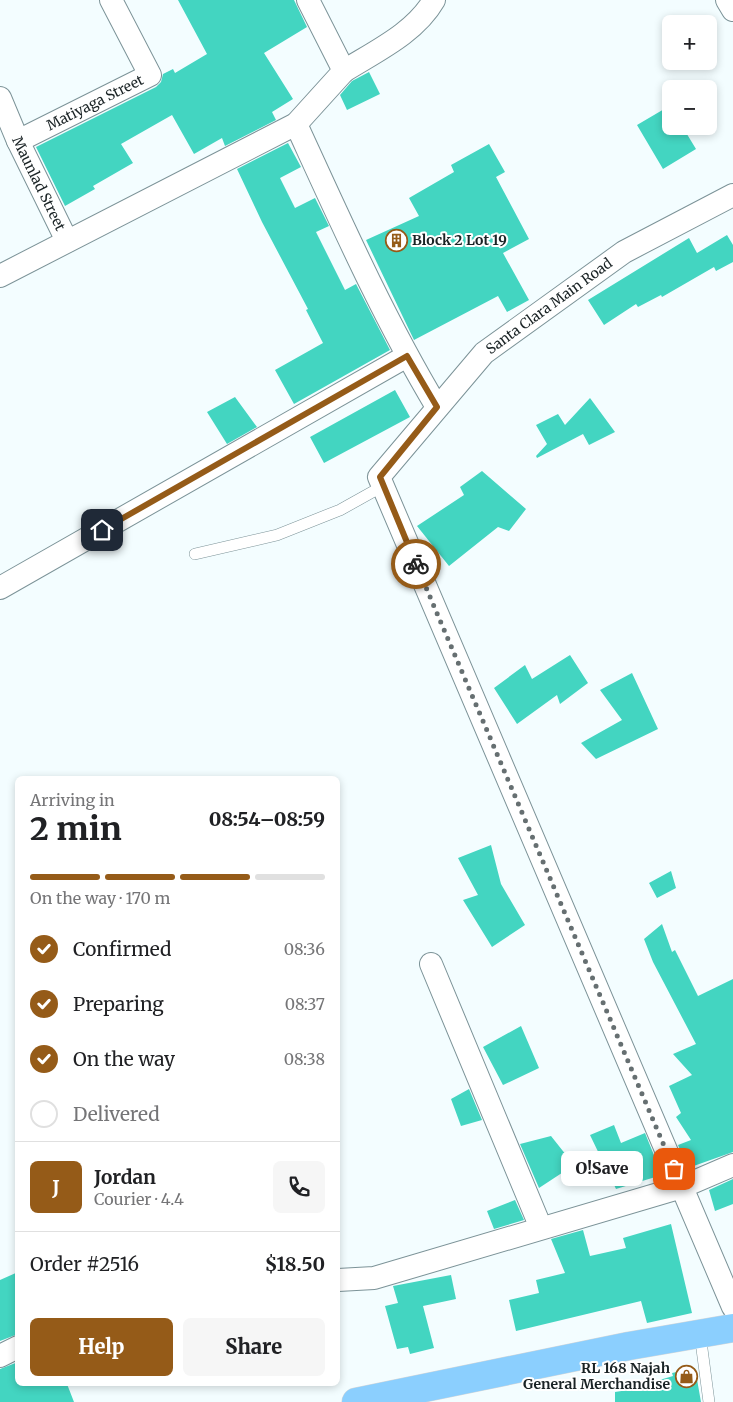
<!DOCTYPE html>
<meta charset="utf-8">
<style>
body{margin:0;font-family:Merriweather,serif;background:#f6f6f6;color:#202124;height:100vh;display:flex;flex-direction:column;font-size:19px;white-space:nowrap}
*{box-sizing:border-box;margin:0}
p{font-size:16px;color:#757577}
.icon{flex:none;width:28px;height:28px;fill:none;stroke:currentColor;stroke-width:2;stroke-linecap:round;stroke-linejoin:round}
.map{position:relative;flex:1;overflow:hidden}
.details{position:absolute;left:15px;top:776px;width:325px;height:610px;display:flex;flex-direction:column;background:#fff;border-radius:8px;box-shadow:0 2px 8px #0003}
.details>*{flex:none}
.buttons{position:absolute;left:662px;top:15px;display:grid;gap:10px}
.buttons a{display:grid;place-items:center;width:55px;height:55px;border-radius:8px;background:#fff;box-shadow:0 2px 8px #0003;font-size:25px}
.pin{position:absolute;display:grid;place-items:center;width:42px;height:42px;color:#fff;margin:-21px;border-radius:10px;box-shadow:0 2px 8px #0006}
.courier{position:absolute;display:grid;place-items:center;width:50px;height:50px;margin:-25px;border:4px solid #955b18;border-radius:50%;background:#fff;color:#222;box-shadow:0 1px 6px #0007}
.bubble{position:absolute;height:35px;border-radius:8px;background:#fff;box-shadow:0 2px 8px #0003;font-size:16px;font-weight:800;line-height:35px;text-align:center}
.overview em{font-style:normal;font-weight:800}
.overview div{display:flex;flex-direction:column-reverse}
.overview{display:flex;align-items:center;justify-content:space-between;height:85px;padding:0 15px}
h1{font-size:32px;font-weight:800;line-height:38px}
.bar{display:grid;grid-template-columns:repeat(4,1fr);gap:8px 5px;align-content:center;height:60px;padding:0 15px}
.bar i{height:6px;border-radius:4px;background:#e0e0e0}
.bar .active{background:#955b18}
.bar p{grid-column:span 4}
.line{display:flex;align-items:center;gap:12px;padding:0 15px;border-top:1px solid #e0e0e0}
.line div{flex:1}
.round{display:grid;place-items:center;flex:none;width:52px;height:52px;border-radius:8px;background:#f6f6f6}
ol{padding:0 15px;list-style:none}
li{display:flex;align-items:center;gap:15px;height:55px}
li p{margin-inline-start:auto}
li .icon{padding:5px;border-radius:50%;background:#955b18;color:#fff;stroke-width:4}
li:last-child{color:#757577}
li i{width:28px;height:28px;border:2px solid #e0e0e0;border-radius:50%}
.cta{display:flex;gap:10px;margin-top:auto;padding:10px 15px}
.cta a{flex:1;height:58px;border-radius:8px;background:#955b18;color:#fff;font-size:20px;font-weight:800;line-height:58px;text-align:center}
.cta a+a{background:#f6f6f6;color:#202124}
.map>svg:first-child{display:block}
.building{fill:#43d5c1}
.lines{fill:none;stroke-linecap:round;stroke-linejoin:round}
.service-casing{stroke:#7c9398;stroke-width:12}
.minor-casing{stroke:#7c9398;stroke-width:24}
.trunk-casing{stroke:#d6d7d8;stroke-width:29}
.service{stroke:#fff;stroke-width:11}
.minor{stroke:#fff;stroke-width:22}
.trunk{stroke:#8bcffe;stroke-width:28}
.done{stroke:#666f71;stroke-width:5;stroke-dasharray:0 9}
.route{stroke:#955b18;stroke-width:6}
.labels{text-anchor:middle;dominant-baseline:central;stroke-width:4;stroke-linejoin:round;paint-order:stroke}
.street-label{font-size:14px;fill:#1a2325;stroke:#fff}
.poi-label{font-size:14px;font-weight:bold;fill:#1a2325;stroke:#fff;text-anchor:start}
</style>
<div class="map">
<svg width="733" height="1402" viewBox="0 0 733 1402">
<rect width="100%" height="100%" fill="#f3fdff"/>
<path class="building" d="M 178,0 L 294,0 L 307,27 L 264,53 L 293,99 L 272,112 L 276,120 L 225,146 L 222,138 L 194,154 L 172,115 L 121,144 L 133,163 L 93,186 L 95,189 L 65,206 L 36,147 L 156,87 L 161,82 L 163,74 L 173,69 L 175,73 L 207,54 Z
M 369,72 L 380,94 L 347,110 L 340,95 L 352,81 Z
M 671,105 L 671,126 L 682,126 L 696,149 L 663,169 L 637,125 Z
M 288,143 L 301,167 L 280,178 L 295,208 L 315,198 L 329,226 L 316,232 L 345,290 L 356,284 L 390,350 L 294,404 L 275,370 L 323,343 L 306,310 L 308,309 L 262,222 L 237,169 Z
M 489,144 L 505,172 L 496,177 L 529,239 L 503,253 L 529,300 L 507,312 L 498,296 L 414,340 L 366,240 L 419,216 L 409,198 L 454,172 L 451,165 Z
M 727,235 L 733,245 L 733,262 L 716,271 L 714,267 L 662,297 L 661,295 L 638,307 L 636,304 L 604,325 L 588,300 L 689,238 L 697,253 Z
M 395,390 L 410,417 L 324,463 L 310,437 Z
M 235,397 L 257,427 L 227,444 L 207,412 Z
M 590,398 L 615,432 L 589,445 L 583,434 L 537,458 L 536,456 L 547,444 L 536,425 L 558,414 L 565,425 Z
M 482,471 L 526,509 L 509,531 L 498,527 L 449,566 L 417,526 L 464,495 L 460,487 Z
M 570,655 L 588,683 L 560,704 L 557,695 L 517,724 L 494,688 L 525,665 L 532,679 Z
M 632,673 L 658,729 L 596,759 L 581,743 L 622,720 L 600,690 Z
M 491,845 L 501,884 L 525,925 L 492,947 L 463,900 L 478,895 L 458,858 Z
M 671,871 L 676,888 L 657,898 L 649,883 Z
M 662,924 L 672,952 L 675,950 L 698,996 L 733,979 L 733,1152 L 688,1168 L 678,1145 L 691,1140 L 676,1117 L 681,1113 L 669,1086 L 692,1075 L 673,1054 L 696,1044 L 653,962 L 644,939 Z
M 521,1026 L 539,1068 L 503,1085 L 483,1047 Z
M 469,1089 L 482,1120 L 461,1126 L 451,1099 Z
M 614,1125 L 621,1143 L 645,1133 L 662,1175 L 616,1189 L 590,1135 Z
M 551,1136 L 574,1165 L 539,1188 L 520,1144 Z
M 733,1179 L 733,1204 L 715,1211 L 709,1190 Z
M 515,1200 L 524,1220 L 494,1229 L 487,1211 Z
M 671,1224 L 692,1313 L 647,1323 L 641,1301 L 516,1331 L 509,1300 L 539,1293 L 536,1280 L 565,1273 L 551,1239 L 583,1230 L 590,1256 L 626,1248 L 623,1238 Z
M 18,1272 L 18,1334 L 0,1341 L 0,1280 Z
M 451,1275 L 456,1299 L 423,1306 L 434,1348 L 410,1354 L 408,1347 L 397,1349 L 385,1306 L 398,1303 L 393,1286 Z
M 18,1362 L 18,1384 L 67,1384 L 74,1402 L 0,1402 L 0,1369 Z
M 695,1368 L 701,1402 L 615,1402 L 615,1392 L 647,1387 L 646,1384 L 673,1376 L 672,1373 Z"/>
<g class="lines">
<defs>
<path id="service" d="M 195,554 L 277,535 L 340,510 L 383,486
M 700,1334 L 709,1402"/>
<g id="minor">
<path d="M 727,0 L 733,10"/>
<path d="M 344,71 C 376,51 415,33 434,0"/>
<path id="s1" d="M 0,98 L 18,141 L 67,241"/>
<path d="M 296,124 C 340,220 383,317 437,407"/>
<path id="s2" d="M 18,141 L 150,75 L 111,0"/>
<path d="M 733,195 L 624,252 L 484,353 L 379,477 L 733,1307"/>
<path d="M 0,276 L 296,124 L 344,71 L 308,0"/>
<path d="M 0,588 L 407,356"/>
<path d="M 431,964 L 541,1228"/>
<path d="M 338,1280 L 374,1278 L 682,1187 L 733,1165"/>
<path d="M 0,1356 L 18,1347"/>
</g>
<path id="trunk" d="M 356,1402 L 629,1346 L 733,1328"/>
</defs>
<use href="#service" class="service-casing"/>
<use href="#minor" class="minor-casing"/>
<use href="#trunk" class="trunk-casing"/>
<use href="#service" class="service"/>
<use href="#minor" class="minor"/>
<use href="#trunk" class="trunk"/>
</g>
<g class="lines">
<path class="done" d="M 416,564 L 674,1169"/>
<path class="route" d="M 102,530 L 407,356 L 437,407 L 380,477 L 416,564"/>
</g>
<defs>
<symbol id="building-ring" viewBox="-11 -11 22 22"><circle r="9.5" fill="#fff" stroke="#955b18" stroke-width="1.5"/><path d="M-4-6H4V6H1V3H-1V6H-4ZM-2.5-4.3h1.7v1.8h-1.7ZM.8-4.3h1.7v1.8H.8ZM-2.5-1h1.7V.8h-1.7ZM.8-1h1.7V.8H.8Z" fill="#955b18"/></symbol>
<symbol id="shop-ring" viewBox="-11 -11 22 22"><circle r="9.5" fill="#fff" stroke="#955b18" stroke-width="1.5"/><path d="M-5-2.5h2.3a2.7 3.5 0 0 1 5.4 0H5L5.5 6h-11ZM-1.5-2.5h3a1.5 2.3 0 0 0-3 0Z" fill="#955b18"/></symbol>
</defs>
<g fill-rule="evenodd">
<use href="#building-ring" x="384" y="228" width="25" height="25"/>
<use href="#shop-ring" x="674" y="1364" width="25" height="25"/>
</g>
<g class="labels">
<g class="street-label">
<text stroke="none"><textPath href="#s2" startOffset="86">Matiyaga Street</textPath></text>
<text stroke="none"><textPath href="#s1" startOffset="94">Maunlad Street</textPath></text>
<text transform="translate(549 306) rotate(-36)">Santa Clara Main Road</text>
</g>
<g class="poi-label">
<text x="412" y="240">Block 2 Lot 19</text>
<text x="670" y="1368" text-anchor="end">RL 168 Najah<tspan x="670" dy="16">General Merchandise</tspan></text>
</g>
</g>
</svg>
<div class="buttons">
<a>+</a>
<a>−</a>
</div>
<div class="pin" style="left:674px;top:1169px;background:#ea580c"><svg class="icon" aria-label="bag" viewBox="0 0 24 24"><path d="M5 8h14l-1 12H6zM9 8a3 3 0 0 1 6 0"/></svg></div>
<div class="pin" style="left:102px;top:530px;background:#1f2937"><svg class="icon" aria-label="home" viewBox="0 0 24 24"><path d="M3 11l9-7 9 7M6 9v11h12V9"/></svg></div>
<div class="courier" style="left:416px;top:564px"><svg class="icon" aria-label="bike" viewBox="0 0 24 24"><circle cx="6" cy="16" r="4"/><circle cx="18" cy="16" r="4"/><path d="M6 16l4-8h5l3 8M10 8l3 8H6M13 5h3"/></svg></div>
<div class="bubble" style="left:561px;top:1151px;width:82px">O!Save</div>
<section class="details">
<div class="overview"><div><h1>2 min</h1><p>Arriving in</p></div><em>08:54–08:59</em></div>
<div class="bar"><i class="active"></i><i class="active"></i><i class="active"></i><i></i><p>On the way · 170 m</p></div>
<ol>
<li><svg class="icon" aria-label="check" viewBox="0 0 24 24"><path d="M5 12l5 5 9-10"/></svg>Confirmed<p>08:36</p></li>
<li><svg class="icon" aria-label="check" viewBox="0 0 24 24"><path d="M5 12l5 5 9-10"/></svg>Preparing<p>08:37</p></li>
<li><svg class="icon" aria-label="check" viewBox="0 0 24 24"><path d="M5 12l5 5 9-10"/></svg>On the way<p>08:38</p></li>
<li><i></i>Delivered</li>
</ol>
<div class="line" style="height:90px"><b class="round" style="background:#955b18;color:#fff">J</b><div><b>Jordan</b><p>Courier · 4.4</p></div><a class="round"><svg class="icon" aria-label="phone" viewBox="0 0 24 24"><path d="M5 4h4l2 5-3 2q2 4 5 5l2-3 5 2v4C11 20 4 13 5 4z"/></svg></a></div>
<div class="line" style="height:65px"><div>Order #2516</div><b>$18.50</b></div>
<div class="cta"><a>Help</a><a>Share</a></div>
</section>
</div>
